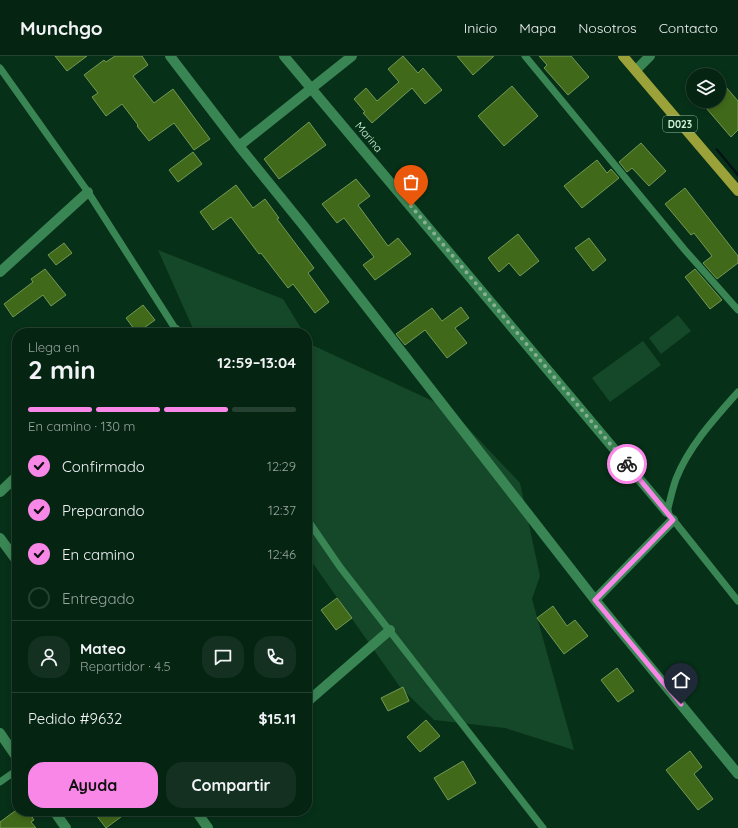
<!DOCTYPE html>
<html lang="es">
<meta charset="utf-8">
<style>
body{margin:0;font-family:Quicksand,sans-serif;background:#133020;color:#f1f3f6;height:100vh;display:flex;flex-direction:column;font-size:15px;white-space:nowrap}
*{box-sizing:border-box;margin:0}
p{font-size:13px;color:#97a49f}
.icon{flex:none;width:22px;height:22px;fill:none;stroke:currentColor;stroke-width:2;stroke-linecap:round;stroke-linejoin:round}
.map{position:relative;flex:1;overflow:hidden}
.side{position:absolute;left:12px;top:272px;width:300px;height:488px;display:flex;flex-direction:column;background:#052412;border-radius:16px;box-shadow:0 2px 6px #0003,0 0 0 1px #264132}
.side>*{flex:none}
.fabs{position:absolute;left:686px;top:12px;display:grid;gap:8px}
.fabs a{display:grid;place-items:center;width:40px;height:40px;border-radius:50%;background:#052412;box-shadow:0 2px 6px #0003,0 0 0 1px #264132;font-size:20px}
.pin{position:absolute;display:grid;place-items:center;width:34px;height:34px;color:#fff;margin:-41px -17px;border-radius:50% 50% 50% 0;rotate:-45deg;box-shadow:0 0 4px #0007}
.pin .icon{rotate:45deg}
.courier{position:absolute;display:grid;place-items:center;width:40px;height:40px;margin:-20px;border:3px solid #f987e8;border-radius:50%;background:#fff;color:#222;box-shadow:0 1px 5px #0007}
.overview em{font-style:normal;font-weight:800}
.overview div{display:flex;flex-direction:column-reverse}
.overview{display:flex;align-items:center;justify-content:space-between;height:68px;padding:0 16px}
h1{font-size:26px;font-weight:800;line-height:30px}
.bar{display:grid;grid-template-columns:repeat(4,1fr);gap:6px 4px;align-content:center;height:48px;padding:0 16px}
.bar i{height:5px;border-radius:3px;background:#264132}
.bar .selected{background:#f987e8}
.bar p{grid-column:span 4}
.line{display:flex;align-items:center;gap:10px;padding:0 16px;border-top:1px solid #264132}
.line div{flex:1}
.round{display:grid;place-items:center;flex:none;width:42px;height:42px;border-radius:16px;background:#133020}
ol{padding:0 16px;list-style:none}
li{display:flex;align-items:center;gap:12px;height:44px}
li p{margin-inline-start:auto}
li .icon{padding:4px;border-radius:50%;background:#f987e8;color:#111;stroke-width:4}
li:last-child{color:#97a49f}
li i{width:22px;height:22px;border:2px solid #264132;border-radius:50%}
.primary-button{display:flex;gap:8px;margin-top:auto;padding:8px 16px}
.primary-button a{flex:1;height:46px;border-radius:16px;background:#f987e8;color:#111;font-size:16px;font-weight:800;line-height:46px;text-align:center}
.primary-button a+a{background:#133020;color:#f1f3f6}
header{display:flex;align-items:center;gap:24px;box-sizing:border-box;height:56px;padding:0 20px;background:#052412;border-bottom:1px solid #264132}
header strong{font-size:19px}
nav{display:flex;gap:22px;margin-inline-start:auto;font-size:14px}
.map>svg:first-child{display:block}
.green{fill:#144828}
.water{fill:#031216}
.building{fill:#41691a;stroke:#729954}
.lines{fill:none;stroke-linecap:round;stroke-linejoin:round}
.lane{stroke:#3a8554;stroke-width:7}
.street{stroke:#3a8554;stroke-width:10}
.primary{stroke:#9aa239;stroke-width:10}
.done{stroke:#89af95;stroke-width:4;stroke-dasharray:0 7.2}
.route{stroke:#f987e8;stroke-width:5}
.labels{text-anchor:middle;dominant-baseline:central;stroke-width:4;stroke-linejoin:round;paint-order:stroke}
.shield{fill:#073018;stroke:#93b99e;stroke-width:1}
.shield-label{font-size:10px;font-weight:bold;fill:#cff4d8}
.street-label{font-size:11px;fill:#cff4d8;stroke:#073018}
</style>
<header>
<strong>Munchgo</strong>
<nav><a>Inicio</a><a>Mapa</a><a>Nosotros</a><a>Contacto</a></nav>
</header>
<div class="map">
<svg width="738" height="772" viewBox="0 0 738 772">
<rect width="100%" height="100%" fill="#073018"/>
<path class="green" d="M 158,194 L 283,243 L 304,277 L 195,277 Z
M 678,259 L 691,275 L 661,298 L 649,282 Z
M 307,281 L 312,289 L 450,353 L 520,427 L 540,520 L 532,543 L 574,694 L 505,672 L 434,664 L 400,631 L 307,499 Z
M 643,285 L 661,309 L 610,346 L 592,322 Z"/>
<path class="water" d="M 717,92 L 738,117 L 738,121 L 715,93 Z"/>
<path class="building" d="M 55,0 L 87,0 L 67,15 Z
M 115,0 L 142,0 L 148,9 L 133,20 L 154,47 L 173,33 L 210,83 L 194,94 L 174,67 L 149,85 L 137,70 L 138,69 L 122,48 L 106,60 L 92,41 L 98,37 L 84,19 L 104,4 L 106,6 Z
M 403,0 L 418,17 L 423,12 L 442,34 L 425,48 L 412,32 L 372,67 L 363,57 L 365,56 L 354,43 L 366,32 L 377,45 L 399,26 L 388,13 Z
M 457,0 L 494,0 L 473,19 Z
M 539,0 L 571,0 L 589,21 L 568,39 L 544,12 L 547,9 Z
M 719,23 L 738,45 L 738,74 L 731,81 L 700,45 L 719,45 Z
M 512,30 L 538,60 L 504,90 L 478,60 Z
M 309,66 L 326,89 L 279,123 L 264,103 Z
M 641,87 L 666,115 L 649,130 L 632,112 L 627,116 L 619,106 Z
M 193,96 L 202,108 L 178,126 L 169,114 Z
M 597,104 L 607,117 L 611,113 L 619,122 L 582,152 L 564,130 Z
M 356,123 L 370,140 L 358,149 L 388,190 L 398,182 L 411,198 L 375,224 L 363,209 L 374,201 L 344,162 L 337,167 L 322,148 Z
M 236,129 L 253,152 L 265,143 L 279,162 L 277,163 L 314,212 L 308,217 L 329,246 L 315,257 L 293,228 L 288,232 L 261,197 L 259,198 L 231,161 L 213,174 L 200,156 Z
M 685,132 L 738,200 L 738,207 L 717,223 L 703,207 L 712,200 L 694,177 L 691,179 L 665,148 Z
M 518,178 L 539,205 L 520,220 L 509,207 L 499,216 L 488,202 Z
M 589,182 L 606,204 L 593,215 L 575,192 Z
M 64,187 L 72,197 L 56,209 L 48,199 Z
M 45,213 L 66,239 L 51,250 L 43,239 L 13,261 L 4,248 L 33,226 L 31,223 Z
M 695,213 L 722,244 L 710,253 L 685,221 Z
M 143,249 L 155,264 L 137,277 L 126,262 Z
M 461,251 L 469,262 L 455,272 L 467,287 L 447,302 L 425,274 L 405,289 L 396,278 L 432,252 L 442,265 Z
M 337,542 L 352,562 L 336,574 L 321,554 Z
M 553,550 L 567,570 L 575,564 L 588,580 L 564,598 L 537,562 Z
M 617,612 L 634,635 L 618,646 L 601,624 Z
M 403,631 L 409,645 L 388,655 L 381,642 Z
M 426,664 L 440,680 L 420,696 L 407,681 Z
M 690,695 L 702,711 L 694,718 L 713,743 L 698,754 L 666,714 Z
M 463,705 L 476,727 L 448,744 L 434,722 Z
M 15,755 L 28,755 L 34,764 L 31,766 L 36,772 L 0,772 L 0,766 Z
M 93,755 L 129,755 L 106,772 Z"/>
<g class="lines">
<path class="lane" d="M 525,0 L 684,193 L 738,254
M 0,12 L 88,136 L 178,277
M 738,336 C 715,362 689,390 676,423 C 672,434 670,445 667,456 L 738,545
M 307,463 L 340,511 L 543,772
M 0,726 L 17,714"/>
<path class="street" d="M 170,0 L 239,90 L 303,169 L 595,544 L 738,718
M 284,0 L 667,456
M 636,14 L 650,0
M 239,90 L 352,0
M 0,216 L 88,136
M 173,277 L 176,274
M 0,436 L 17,420
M 0,482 L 17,505
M 595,544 L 673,464
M 307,646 L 390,574
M 0,677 L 17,702
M 54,755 L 66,772
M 196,755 L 208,772"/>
<path class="primary" d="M 623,0 L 738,135"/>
</g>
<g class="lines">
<path class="done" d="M 411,150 L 627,408"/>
<path class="route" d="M 627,408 L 673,464 L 595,544 L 681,648"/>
</g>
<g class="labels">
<rect class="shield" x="663" y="60" width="34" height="16" rx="3"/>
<g class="shield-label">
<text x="680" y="68">D023</text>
</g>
<g class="street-label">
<text transform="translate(369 81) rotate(50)">Marina</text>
</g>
</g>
</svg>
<div class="fabs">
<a><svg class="icon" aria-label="layers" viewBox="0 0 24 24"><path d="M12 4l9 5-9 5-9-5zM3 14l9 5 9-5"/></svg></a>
</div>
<div class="pin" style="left:411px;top:150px;background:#ea580c"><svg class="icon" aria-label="bag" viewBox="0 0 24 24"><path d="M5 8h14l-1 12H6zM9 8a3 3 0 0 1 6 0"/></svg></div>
<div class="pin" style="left:681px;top:648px;background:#1f2937"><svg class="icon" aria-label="home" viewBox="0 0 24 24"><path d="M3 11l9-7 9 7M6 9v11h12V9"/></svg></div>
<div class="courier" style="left:627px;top:408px"><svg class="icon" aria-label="bike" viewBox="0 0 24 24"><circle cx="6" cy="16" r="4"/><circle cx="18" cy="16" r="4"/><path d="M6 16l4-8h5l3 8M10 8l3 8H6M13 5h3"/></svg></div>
<section class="side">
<div class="overview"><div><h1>2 min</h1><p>Llega en</p></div><em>12:59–13:04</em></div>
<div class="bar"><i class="selected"></i><i class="selected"></i><i class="selected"></i><i></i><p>En camino · 130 m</p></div>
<ol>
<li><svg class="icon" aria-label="check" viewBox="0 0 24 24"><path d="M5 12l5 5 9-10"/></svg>Confirmado<p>12:29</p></li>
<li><svg class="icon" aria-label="check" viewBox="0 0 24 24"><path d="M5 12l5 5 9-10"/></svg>Preparando<p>12:37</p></li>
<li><svg class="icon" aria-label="check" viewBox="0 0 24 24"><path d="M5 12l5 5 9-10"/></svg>En camino<p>12:46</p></li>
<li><i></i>Entregado</li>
</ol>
<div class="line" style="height:72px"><a class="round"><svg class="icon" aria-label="person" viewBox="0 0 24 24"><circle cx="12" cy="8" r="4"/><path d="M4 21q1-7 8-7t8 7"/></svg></a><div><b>Mateo</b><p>Repartidor · 4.5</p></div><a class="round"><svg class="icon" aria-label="chat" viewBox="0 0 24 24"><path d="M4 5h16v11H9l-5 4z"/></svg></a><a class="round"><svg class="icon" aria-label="phone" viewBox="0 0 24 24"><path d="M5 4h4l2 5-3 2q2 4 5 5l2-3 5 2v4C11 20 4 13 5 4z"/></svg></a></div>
<div class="line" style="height:52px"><div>Pedido #9632</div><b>$15.11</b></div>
<div class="primary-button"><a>Ayuda</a><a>Compartir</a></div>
</section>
</div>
